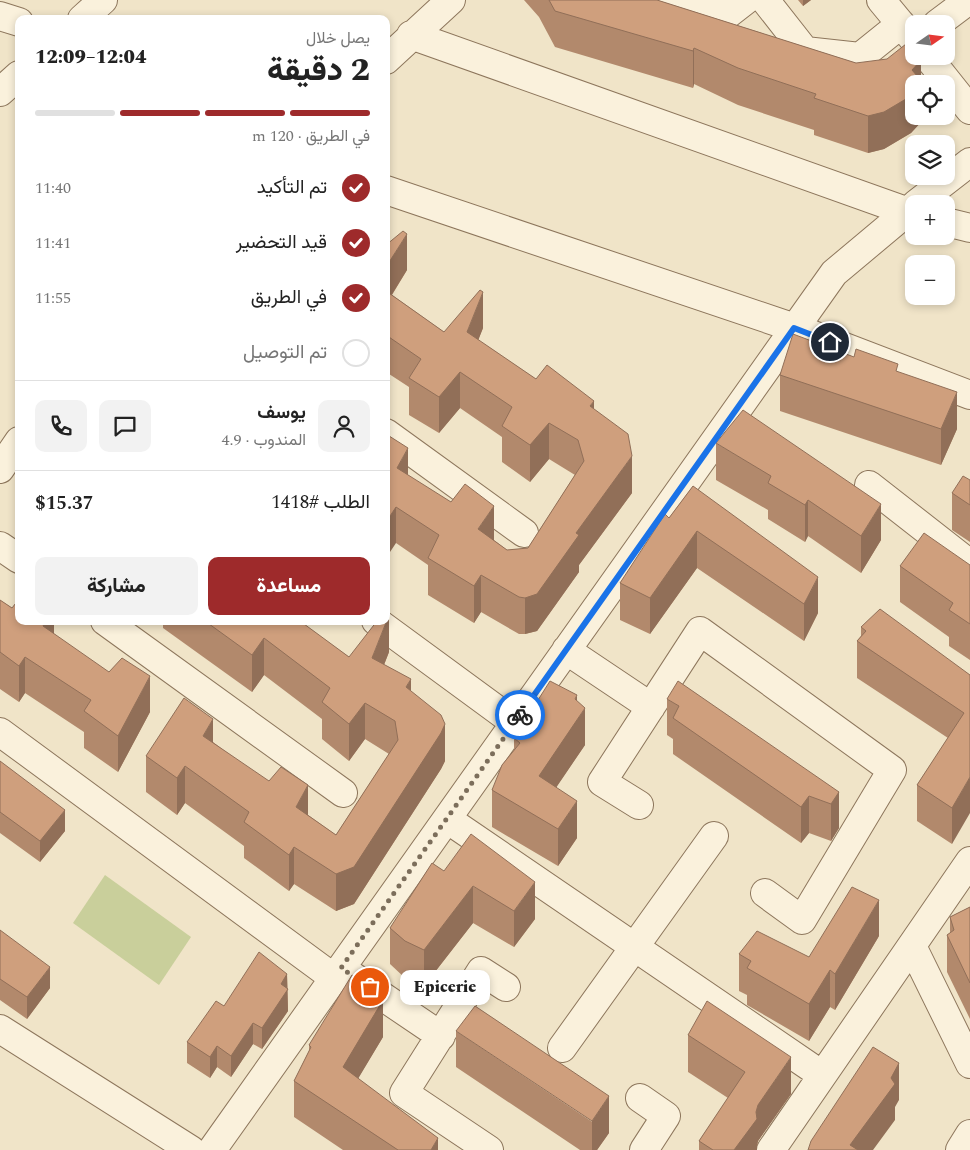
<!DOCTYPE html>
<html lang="ar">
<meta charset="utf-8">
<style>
body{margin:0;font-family:Spectral,Vazirmatn,serif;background:#f2f2f2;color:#222;direction:rtl;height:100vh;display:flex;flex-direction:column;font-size:19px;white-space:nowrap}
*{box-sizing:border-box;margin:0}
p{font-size:16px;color:#767676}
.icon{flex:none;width:28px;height:28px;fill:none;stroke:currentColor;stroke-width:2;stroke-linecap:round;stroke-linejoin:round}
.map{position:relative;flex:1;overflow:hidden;direction:ltr}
.drawer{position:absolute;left:15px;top:15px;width:375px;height:610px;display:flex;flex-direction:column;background:#fff;border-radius:10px;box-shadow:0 2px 8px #0003;direction:rtl}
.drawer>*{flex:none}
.needle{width:32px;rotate:76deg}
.fabs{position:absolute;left:905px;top:15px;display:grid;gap:10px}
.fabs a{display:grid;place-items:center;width:50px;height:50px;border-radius:10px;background:#fff;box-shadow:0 2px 8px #0003;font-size:25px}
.pin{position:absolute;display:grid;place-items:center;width:42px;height:42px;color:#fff;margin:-21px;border:2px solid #fff;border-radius:50%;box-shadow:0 1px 5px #0007}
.courier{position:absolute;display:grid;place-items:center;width:50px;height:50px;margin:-25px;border:4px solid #1a73e8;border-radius:50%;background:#fff;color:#222;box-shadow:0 1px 6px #0007}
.bubble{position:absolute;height:35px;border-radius:10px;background:#fff;box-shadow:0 2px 8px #0003;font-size:16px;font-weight:800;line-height:35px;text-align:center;direction:rtl}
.headline em{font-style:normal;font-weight:800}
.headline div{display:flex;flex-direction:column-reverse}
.headline{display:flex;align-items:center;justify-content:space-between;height:85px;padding:0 20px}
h1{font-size:32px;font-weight:800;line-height:38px}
.bar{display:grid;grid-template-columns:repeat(4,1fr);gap:8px 5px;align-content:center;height:60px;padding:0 20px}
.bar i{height:6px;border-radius:4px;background:#e0e0e0}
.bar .on{background:#9e2a2b}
.bar p{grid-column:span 4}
.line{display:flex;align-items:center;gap:12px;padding:0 20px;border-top:1px solid #e0e0e0}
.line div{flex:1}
.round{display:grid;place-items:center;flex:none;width:52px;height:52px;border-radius:10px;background:#f2f2f2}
ol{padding:0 20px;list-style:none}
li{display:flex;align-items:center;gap:15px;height:55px}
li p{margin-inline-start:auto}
li .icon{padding:5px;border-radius:50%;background:#9e2a2b;color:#fff;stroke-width:4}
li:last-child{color:#767676}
li i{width:28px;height:28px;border:2px solid #e0e0e0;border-radius:50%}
.button{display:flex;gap:10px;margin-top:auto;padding:10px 20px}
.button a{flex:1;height:58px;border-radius:10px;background:#9e2a2b;color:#fff;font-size:20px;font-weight:800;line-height:58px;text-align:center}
.button a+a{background:#f2f2f2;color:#222}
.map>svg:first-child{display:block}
.green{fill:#c9cf9b}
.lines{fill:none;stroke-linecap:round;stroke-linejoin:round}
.minor-casing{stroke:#8d765c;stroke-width:30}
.minor{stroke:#faf1dc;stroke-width:28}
.wall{fill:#b2896c}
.shaded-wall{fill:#916f58}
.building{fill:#cf9f7d;stroke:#916f58}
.done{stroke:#7c6e5b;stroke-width:5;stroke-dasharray:0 9}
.route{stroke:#1a73e8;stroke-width:6}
</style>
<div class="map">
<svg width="970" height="1150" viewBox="0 0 970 1150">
<rect width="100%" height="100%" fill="#f0e4c8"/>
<path class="green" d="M 105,875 L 191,937 L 159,985 L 73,923 Z"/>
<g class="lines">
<defs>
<path id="minor" d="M 661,0 L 728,14 L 746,0
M 765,0 L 805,51 L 860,57 L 901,24
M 881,0 L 914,40
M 0,16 L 19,22
M 82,19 L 103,0
M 937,24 L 969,0
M 411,35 L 914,214
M 927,56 L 970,110
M 386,60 L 451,0
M 0,92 L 19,75
M 386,190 L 795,328 L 970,395
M 916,204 L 970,162
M 946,222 L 970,228
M 386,433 L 524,533
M 0,469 L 19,441
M 869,485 L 970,564
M 0,546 L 19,559
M 105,621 L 343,793
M 376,621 L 515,723
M 566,650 L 651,707
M 0,732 L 334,978
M 639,805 L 602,782 L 700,631 L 892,770 L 802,920 L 765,893
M 447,819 L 822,1075
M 912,946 L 970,1064
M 345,971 L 441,1036
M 0,1029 L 191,1150
M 562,1048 L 714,836
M 640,1098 L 666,1116 L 644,1150
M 212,1150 L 834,273 L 914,206
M 489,1150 L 404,1093 L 481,971 L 506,987
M 771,1150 L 970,861
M 960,1150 L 970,1134"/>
</defs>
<use href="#minor" class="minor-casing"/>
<use href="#minor" class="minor"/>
</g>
<path class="wall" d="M 524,0 L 657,0 L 856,63 L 921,81 L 923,84 L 923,120 L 911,133 L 884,149 L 868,153 L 814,135 L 814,130 L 738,105 L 694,84 L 693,88 L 555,47 L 539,17 Z
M 798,0 L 811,0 L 803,6 Z
M 386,245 L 407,270 L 392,295 L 444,332 L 483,328 L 478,340 L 536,379 L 594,409 L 632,493 L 579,565 L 579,572 L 537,631 L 525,634 L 519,634 L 481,612 L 474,623 L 428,595 L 428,565 L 396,543 L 386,434 L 408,475 L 507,550 L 528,548 L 575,475 L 549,459 L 530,482 L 502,462 L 502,437 L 460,408 L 439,433 L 409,415 L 409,387 L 386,372 Z
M 854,357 L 957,429 L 941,465 L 780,411 L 780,375 Z
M 716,443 L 881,540 L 861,573 L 808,536 L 805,542 L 768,519 L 768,510 L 716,480 Z
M 970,480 L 970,542 L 952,530 L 952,493 Z
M 693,486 L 818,613 L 804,641 L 697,568 L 650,634 L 620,620 L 620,583 Z
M 970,565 L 970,660 L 949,646 L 949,637 L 900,602 L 900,566 Z
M 0,600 L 12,608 L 54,621 L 54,634 L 150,712 L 118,772 L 84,748 L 84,732 L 25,693 L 19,702 L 0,689 Z
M 163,621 L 304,621 L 303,624 L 349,657 L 389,652 L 384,665 L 411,691 L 445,761 L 441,769 L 354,904 L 336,911 L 294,884 L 289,891 L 244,858 L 244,846 L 185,803 L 177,815 L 146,792 L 146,756 L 213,742 L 308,815 L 336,835 L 389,754 L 365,739 L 349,761 L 322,739 L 322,719 L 264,675 L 252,692 L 163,628 Z
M 861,627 L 970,675 L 952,844 L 917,821 L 917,785 L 948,738 L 857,678 L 857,641 L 861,636 Z
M 667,699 L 839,792 L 839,828 L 831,841 L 809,833 L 801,843 L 673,754 L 673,739 L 667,735 Z
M 577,701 L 585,745 L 556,787 L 577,838 L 558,866 L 492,827 L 492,790 L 514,750 L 514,738 Z
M 0,761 L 65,831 L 40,862 L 0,833 Z
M 444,871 L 535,919 L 514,947 L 473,923 L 424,986 L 405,978 L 390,964 L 390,928 Z
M 970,907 L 970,1019 L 947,972 L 947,935 L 950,933 L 950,917 Z
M 0,930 L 50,988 L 27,1019 L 0,1000 Z
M 879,936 L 835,1010 L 830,1007 L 809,1041 L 747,1005 L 747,995 L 739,991 L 739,954 L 809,957 Z
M 287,974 L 288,1011 L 262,1049 L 253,1044 L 231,1077 L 217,1067 L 210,1078 L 187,1063 L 187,1042 L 224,1006 Z
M 376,996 L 383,1037 L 358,1078 L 438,1150 L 343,1150 L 294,1117 L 294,1081 L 309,1051 L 309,1045 Z
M 456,1031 L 609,1133 L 597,1150 L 580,1150 L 456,1067 Z
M 688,1035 L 791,1094 L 758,1141 L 757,1146 L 757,1150 L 699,1150 L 699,1141 L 728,1098 L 688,1072 Z"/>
<path class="shaded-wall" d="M 803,0 L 811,0 L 803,6 Z
M 694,48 L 694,84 L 693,88 L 693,51 Z
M 921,60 L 921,84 L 914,84 L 914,116 L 923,116 L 923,120 L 911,133 L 884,149 L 868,153 L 868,116 Z
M 407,234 L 407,270 L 386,304 L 386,267 Z
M 483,292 L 483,328 L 467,369 L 467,332 Z
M 460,372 L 460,408 L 439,433 L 439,397 Z
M 957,392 L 957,429 L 941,465 L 941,429 Z
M 594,401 L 594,437 L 590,406 Z
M 549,423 L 549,459 L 530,482 L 530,445 Z
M 408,448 L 408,484 L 397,468 Z
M 632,456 L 632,493 L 579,565 L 579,572 L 537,631 L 525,634 L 525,598 L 576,533 Z
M 808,500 L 808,536 L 805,542 L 805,505 Z
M 881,504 L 881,540 L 861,573 L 861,536 Z
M 494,506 L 494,542 L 478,529 Z
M 396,507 L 396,543 L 386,558 L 386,522 Z
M 697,531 L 697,568 L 650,634 L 650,598 Z
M 481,575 L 481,612 L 474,623 L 474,586 Z
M 818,577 L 818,613 L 804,641 L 804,604 Z
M 389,615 L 389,652 L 372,695 L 372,658 Z
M 46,621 L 54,621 L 54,644 L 43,626 Z
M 264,638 L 264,675 L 252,692 L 252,655 Z
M 25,657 L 25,693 L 19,702 L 19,666 Z
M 150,676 L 150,712 L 118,772 L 118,736 Z
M 411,679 L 411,716 L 406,687 Z
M 577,695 L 577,720 L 585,708 L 585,745 L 539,813 L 539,776 Z
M 365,703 L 365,739 L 349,761 L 349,724 Z
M 213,719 L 213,755 L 203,736 Z
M 445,724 L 445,761 L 441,769 L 354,904 L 336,911 L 336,874 Z
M 185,766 L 185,803 L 177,815 L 177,778 Z
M 970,777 L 970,813 L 952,844 L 952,808 Z
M 308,785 L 308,821 L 296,807 Z
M 839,792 L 839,828 L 831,841 L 831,804 Z
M 809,796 L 809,833 L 801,843 L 801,807 Z
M 577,801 L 577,838 L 558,866 L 558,829 Z
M 65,810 L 65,831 L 40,862 L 40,841 Z
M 294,847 L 294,884 L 289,891 L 289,855 Z
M 535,882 L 535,919 L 514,947 L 514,911 Z
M 473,886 L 473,923 L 424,986 L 424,950 Z
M 879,900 L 879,936 L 835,1010 L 835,974 Z
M 50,967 L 50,988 L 27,1019 L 27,997 Z
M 830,970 L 830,1007 L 809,1041 L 809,1004 Z
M 287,974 L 288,1011 L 262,1049 L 262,1028 L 281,984 Z
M 376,988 L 376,1011 L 383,1000 L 383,1037 L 343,1104 L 343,1067 L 372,994 Z
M 253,1023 L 253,1044 L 231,1077 L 231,1056 Z
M 217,1046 L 217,1067 L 210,1078 L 210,1057 Z
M 791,1057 L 791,1094 L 758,1141 L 757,1146 L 757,1150 L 734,1150 L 756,1112 L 758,1105 Z
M 899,1063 L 899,1100 L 895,1107 L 895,1120 L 873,1150 L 850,1150 L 850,1145 Z
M 609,1096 L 609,1133 L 597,1150 L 592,1150 L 592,1121 Z
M 438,1138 L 438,1150 L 431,1150 Z"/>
<path class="building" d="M 549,0 L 657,0 L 856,63 L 887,59 L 906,44 L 914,52 L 914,56 L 917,56 L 921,60 L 912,70 L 923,83 L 914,84 L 914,93 L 911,96 L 884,112 L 868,116 L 814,98 L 816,94 L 738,68 L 694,48 L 693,51 L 555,11 Z
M 403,231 L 407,234 L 386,267 L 386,245 Z
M 480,290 L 483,292 L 467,332 L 536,379 L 547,365 L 594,401 L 590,406 L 628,434 L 632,456 L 576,533 L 579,535 L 537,594 L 525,598 L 519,597 L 481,575 L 474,586 L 428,558 L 439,535 L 396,507 L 386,522 L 386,434 L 408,448 L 397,468 L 451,502 L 465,484 L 494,506 L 478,529 L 507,550 L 528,548 L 584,461 L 578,440 L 549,423 L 530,445 L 502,426 L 512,407 L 460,372 L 439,397 L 409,378 L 421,359 L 386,335 L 386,291 L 444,332 Z
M 793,334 L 854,357 L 856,349 L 898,364 L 896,371 L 957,392 L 941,429 L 780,375 Z
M 743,410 L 881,504 L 861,536 L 808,500 L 805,505 L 768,483 L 771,476 L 716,443 Z
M 963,476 L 970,480 L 970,505 L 952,493 Z
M 693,486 L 818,577 L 804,604 L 697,531 L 650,598 L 620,583 L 665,514 L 669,518 Z
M 924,533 L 970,565 L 970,624 L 949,610 L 953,603 L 900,566 Z
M 19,599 L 19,621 L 46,621 L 43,626 L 109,672 L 122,658 L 150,676 L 118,736 L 84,711 L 91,700 L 25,657 L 19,666 L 0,652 L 0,600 L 12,608 Z
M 880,609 L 970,675 L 970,777 L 952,808 L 917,785 L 964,713 L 857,641 L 866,631 L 861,627 Z
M 386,613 L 389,615 L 372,658 L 411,679 L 406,687 L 441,715 L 445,724 L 441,733 L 354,867 L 336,874 L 294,847 L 289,855 L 244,822 L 249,812 L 185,766 L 177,778 L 146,756 L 184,698 L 213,719 L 203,736 L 269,781 L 281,767 L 308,785 L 296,807 L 336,835 L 398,740 L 395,721 L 365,703 L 349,724 L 322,702 L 330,688 L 264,638 L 252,655 L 205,621 L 300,621 L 349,657 L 377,621 L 386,621 Z
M 550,681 L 577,695 L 575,699 L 585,708 L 539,776 L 577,801 L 558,829 L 492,790 L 502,765 L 520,743 L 514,738 Z
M 678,681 L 839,792 L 831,804 L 809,796 L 801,807 L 673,718 L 679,706 L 667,699 Z
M 0,761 L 65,810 L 40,841 L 0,812 Z
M 471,834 L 535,882 L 514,911 L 473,886 L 424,950 L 405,941 L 390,928 L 432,863 L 444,871 Z
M 852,887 L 879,900 L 835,974 L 830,970 L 809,1004 L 747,968 L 751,961 L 739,954 L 757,931 L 809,957 Z
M 970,907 L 970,983 L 947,935 L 954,930 L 950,917 Z
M 0,930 L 50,967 L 27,997 L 0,979 Z
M 259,952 L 287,974 L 281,984 L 288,989 L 262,1028 L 253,1023 L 231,1056 L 217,1046 L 210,1057 L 187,1042 L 216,1001 L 224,1006 Z
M 352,975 L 376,988 L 372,994 L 383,1000 L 343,1067 L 438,1138 L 431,1150 L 398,1150 L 294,1081 L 311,1047 L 309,1045 Z
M 707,1001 L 791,1057 L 758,1105 L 756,1112 L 757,1119 L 734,1150 L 713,1150 L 699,1141 L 745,1072 L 688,1035 Z
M 475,1006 L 609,1096 L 592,1121 L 456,1031 Z
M 873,1047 L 899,1063 L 891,1078 L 895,1084 L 850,1145 L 858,1150 L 808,1150 L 811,1141 Z"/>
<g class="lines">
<path class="done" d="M 370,987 L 341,968 L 520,715"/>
<path class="route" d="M 520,715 L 794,328 L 830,342"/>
</g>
</svg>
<div class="fabs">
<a><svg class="needle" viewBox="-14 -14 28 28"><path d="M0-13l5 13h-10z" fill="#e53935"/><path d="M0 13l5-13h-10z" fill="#767676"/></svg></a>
<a><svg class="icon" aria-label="locate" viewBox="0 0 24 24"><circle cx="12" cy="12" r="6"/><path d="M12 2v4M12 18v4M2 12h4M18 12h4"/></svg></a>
<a><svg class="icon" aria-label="layers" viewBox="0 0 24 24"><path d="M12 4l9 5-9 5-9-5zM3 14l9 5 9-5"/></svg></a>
<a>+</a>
<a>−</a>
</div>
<div class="pin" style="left:370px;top:987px;background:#ea580c"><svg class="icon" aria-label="bag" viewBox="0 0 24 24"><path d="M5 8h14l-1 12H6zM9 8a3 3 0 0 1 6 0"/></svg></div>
<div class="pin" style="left:830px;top:342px;background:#1f2937"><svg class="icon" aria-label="home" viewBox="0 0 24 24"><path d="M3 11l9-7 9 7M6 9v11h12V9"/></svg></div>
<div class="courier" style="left:520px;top:715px"><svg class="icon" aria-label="bike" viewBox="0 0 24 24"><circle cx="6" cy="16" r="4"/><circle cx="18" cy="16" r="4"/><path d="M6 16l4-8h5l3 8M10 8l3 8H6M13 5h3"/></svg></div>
<div class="bubble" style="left:400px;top:970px;width:90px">Epicerie</div>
<section class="drawer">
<div class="headline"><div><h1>2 دقيقة</h1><p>يصل خلال</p></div><em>12:04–12:09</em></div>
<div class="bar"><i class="on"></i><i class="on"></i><i class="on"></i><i></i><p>في الطريق · 120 m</p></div>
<ol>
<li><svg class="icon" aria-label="check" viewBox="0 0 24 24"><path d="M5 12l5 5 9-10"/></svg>تم التأكيد<p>11:40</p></li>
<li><svg class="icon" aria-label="check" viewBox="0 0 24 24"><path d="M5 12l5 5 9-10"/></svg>قيد التحضير<p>11:41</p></li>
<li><svg class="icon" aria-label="check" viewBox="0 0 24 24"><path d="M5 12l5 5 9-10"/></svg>في الطريق<p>11:55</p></li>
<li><i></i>تم التوصيل</li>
</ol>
<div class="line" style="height:90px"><a class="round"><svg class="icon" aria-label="person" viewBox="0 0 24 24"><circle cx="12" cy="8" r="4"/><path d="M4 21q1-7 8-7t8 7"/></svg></a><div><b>يوسف</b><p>المندوب · 4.9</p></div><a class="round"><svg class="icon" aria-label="chat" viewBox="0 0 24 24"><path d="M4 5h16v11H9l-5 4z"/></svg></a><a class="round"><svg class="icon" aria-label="phone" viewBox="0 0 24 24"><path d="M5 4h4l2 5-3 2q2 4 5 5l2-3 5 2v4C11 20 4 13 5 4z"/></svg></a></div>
<div class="line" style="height:65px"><div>الطلب #1418</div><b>$15.37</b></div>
<div class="button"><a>مساعدة</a><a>مشاركة</a></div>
</section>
</div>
